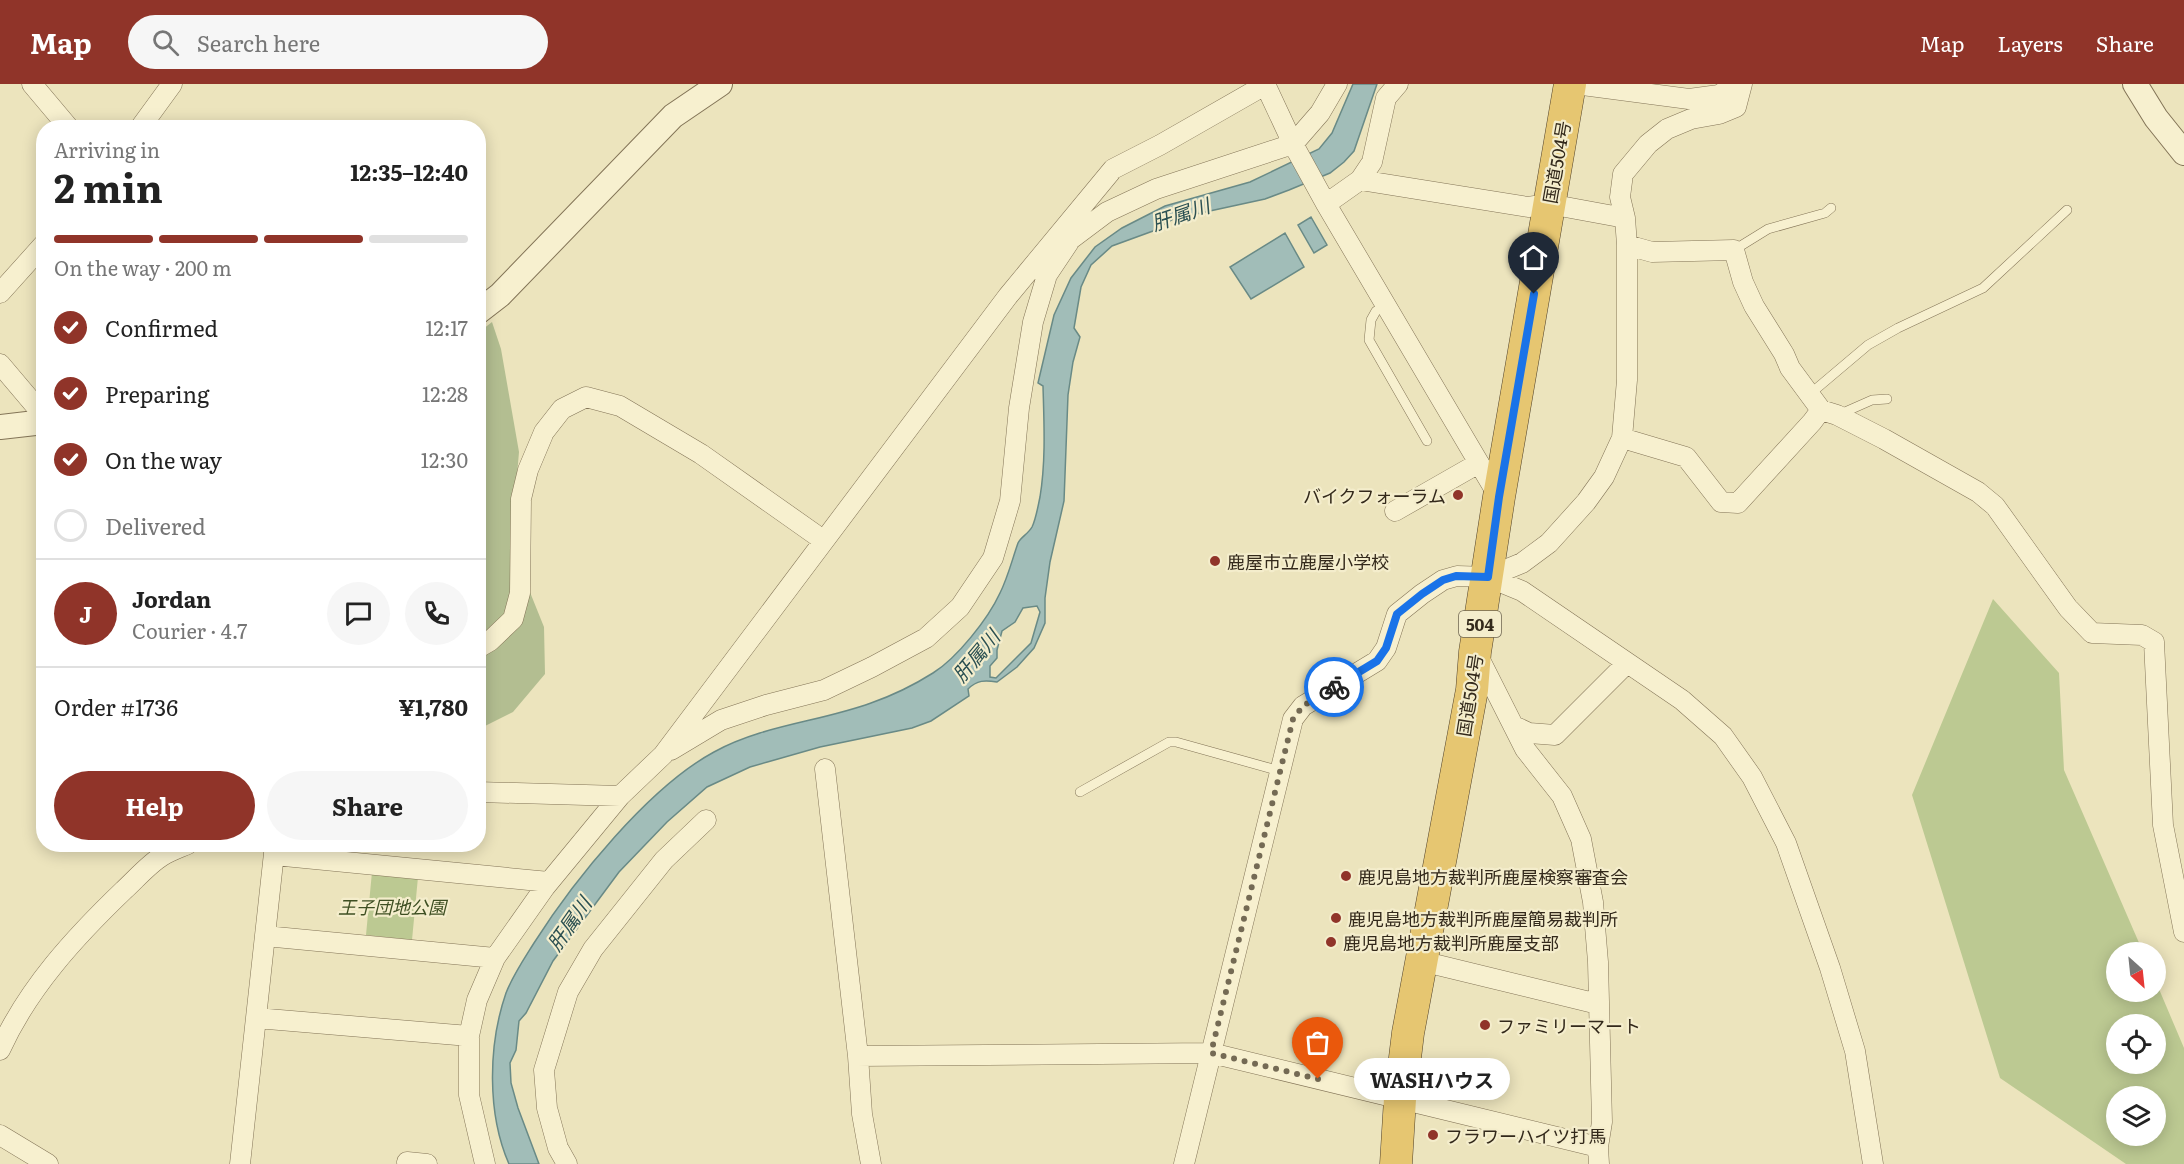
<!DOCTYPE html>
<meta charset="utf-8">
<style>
body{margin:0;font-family:Literata,"Noto Sans JP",serif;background:#f6f6f6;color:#222;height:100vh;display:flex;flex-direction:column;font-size:22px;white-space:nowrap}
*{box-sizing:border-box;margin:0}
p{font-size:20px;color:#767676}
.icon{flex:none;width:33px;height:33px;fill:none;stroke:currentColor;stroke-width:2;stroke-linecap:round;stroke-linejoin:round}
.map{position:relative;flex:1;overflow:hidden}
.sheet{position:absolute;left:36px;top:36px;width:450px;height:732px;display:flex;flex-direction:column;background:#fff;border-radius:24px;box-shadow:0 3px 15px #0003}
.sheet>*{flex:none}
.needle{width:39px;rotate:153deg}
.buttons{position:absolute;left:2106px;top:858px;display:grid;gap:12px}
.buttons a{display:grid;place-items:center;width:60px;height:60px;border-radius:50%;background:#fff;box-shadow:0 3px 15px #0003;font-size:30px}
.pin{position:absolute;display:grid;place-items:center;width:51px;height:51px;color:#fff;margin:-62px -26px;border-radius:50% 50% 50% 0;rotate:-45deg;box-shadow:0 0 6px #0007}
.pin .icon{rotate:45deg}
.courier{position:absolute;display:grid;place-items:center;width:60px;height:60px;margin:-30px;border:4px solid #1a73e8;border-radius:50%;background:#fff;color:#222;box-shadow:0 2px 8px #0007}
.bubble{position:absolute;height:42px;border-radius:21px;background:#fff;box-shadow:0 3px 15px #0003;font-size:20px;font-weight:700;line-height:42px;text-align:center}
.head em{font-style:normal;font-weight:700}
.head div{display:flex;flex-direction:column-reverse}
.head{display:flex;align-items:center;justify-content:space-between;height:102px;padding:0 18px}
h1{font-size:39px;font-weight:700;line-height:45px}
.bar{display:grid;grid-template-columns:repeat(4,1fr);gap:9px 6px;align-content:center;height:72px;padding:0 18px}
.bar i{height:8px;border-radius:4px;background:#e0e0e0}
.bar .current{background:#903429}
.bar p{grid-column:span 4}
.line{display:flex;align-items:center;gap:15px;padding:0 18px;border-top:2px solid #e0e0e0}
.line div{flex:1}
.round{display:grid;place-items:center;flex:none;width:63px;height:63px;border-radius:32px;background:#f6f6f6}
ol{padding:0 18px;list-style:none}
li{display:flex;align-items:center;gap:18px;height:66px}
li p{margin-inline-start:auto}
li .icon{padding:6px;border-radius:50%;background:#903429;color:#fff;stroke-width:4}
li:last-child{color:#767676}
li i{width:33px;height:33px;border:3px solid #e0e0e0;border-radius:50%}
.cta{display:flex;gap:12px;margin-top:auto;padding:12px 18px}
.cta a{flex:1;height:69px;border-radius:36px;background:#903429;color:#fff;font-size:24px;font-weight:700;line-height:69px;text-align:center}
.cta a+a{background:#f6f6f6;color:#222}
header{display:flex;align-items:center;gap:36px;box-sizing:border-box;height:84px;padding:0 30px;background:#903429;color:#fff}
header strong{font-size:28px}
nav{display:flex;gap:33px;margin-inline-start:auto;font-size:21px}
.search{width:420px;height:54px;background:#f6f6f6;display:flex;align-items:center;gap:15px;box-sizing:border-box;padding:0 21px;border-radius:33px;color:#767676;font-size:22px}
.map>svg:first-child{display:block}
.green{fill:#bcc992;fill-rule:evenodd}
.cemetery{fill:#b3be91}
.water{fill:#a1bdb8;stroke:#698a86;stroke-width:1.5;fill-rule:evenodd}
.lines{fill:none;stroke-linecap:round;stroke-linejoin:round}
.service-casing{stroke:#837457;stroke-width:10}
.minor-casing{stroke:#837457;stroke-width:21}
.tertiary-casing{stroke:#837457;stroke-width:26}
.trunk-casing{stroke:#50412b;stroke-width:33}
.service{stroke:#f7f0cf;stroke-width:9}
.minor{stroke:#f7f0cf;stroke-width:20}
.tertiary{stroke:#f7f0cf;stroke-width:24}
.trunk{stroke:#e6c671;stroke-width:32}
.done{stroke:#746a54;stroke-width:6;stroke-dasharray:0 10.8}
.route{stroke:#1a73e8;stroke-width:8}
.poi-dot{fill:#903429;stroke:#f4edcc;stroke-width:2}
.labels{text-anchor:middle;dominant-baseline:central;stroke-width:4.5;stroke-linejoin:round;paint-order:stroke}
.shield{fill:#f4edcc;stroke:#6d6450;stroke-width:1.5}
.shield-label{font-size:16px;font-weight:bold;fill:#33291b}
.street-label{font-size:18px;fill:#33291b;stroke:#f4edcc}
.poi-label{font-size:18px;fill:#33291b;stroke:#f4edcc;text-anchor:start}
.park-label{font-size:18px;font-style:italic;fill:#3e4f22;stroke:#f4edcc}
.water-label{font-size:20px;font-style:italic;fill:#2b5052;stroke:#f4edcc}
</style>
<header>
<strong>Map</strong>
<div class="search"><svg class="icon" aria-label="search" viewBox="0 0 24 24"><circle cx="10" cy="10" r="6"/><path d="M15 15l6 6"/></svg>Search here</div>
<nav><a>Map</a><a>Layers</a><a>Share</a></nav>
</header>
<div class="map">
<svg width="2184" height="1080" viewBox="0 0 2184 1080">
<rect width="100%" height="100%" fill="#ece4bd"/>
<path class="green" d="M 1993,515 L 2059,589 L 2064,686 L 2143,868 L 2116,868 L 2116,908 L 2156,908 L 2156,898 L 2184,964 L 2184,1080 L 2126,1080 L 2000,994 L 1912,711 ZM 2116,940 L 2156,940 L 2156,980 L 2116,980 ZM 2116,1012 L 2156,1012 L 2156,1052 L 2116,1052 Z
M 372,788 L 418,793 L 412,856 L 366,851 Z"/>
<path class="cemetery" d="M 492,238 L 501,265 L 519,368 L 511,461 L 544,543 L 545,590 L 513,628 L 479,645 L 478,249 Z"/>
<path class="water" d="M 1353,0 L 1377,0 L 1354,67 L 1344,78 L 1330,89 L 1289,106 L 1265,115 L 1173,135 L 1153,147 L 1112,162 L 1091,181 L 1081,203 L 1074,244 L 1080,253 L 1073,278 L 1068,311 L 1064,417 L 1050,478 L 1045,514 L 1045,539 L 1034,564 L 1017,583 L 997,598 C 985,596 977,596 968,605 L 969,612 L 931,637 L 912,644 L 820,663 L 750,683 L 707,703 L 667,738 L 619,788 L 553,877 L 526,929 L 519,937 L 516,966 L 510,979 L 511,999 L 518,1024 L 539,1080 L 509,1080 C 487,1030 488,961 506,909 C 513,891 524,875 534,859 C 574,796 649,703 714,668 C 763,641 819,638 871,619 C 891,612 914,601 933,589 C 957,574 988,535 1000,509 C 1008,493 1012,476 1018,459 C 1021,453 1028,450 1032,443 C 1036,435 1038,422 1040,413 C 1046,376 1044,339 1043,302 L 1038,299 L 1054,231 L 1071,194 L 1095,163 L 1122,144 L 1165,122 L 1250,98 L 1319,65 L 1332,49 ZM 1037,522 L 1040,528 L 1031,559 L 996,594 L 990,593 L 990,582 L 997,574 L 997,566 L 1002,547 L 1015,538 L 1023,524 Z
M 1311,133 L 1327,161 L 1314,169 L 1298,141 Z
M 1285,149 L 1304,183 L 1251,215 L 1230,183 Z"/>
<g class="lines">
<defs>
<path id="service" d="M 1734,166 L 1768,145 L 1825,129 L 1831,124
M 1386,221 L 1376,227 L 1371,236 L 1369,256 L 1427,357
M 1810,310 L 1868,261 L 1898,244 L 1983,204 L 2067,126
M 1838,331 L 1872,316 L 1887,315
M 1080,708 L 1169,658 L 1176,658 L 1280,687"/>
<path id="minor" d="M 32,0 L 69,44
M 1265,0 L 1293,60 L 1326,120 L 1499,413
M 1575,0 L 1689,15 L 1719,11 L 1736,0
M 140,44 L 172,0
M 1360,96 L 1528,123 L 1549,120 L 1625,134
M 1326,120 L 1360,96 L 1372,78 L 1386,14 L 1398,0
M 1627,161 L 1652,168 L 1734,166 L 1743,198 L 1754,222 L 1784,270 L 1790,284 L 1821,326
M 0,209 L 44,160
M 0,280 L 44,332
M 1622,354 L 1686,373 L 1721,418 L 1738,419 L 1812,338 L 1821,326 L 1837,331 L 1884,355 L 1978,408 L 1995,422 L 2068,524 L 2092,549 L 2142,551 L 2154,558 L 2163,741 L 2184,848
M 1395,427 L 1479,379
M 1488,493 L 1522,479 L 1549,459 L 1586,418 L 1604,393 L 1622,354 L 1627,296 L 1627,161 L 1625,134 L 1620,113 L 1623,90 L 1648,60 L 1667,45 L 1691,35 L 1719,30 L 1736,23 L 1742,0
M 478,564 L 490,557 L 513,535 L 520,509 L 521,415 L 528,386 L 544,348 L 562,325 L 586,313 L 620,322 L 701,370 L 823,456
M 1477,570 L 1525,665 L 1562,712 L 1581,755 L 1593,818 L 1598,878 L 1602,1038 L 1598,1063 L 1599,1080
M 1514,642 L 1529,649 L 1555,651 L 1627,579
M 671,666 L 721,636 L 766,621 L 824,606 L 872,583 L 926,554 L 960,523 L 993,474 L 1010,417 L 1019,324 L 1033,238 L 1047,191 L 1071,155 L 1107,128 L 1156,105 L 1293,60 L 1320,29 L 1337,0
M 825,685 L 858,972 L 862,1030 L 871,1080
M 478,708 L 620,712
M 274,771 L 549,798
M 265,852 L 495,874
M 1421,877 L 1598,920
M 256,934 L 469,952
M 0,966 C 28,904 75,853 124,806 C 136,795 149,780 162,772 C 170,767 179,764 188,760
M 858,972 L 1211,969 L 1598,1063
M 0,1051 L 48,1080
M 407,1078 L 427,1080
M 240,1080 L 275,760
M 485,1080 L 469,1011 L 469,952 L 477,916 L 495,874 L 545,803 L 620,712 L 663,671 L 1008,212 L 1113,85 L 1160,61 L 1265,1
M 567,1080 L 558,1064 L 547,1024 L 544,986 L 568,908 L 593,865 L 664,776 L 706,736
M 1184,1080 L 1293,635 L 1303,622 L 1377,577 L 1386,564 L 1397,530 L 1422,510 L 1443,496 L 1457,492 L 1488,493 L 1522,507 L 1682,616 L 1723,652 L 1752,693 L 1786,759 L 1830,884 L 1855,967 L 1873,1080"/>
<path id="tertiary" d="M 2135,0 L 2156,34 L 2184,69
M 478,228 L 500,211 L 673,32 L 720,0
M 0,343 L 44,338"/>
<path id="trunk" d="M 1396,1080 L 1400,1015 L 1408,949 L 1472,606 L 1475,568 L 1499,413 L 1570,0"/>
</defs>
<use href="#service" class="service-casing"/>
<use href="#minor" class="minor-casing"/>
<use href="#tertiary" class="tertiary-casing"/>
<use href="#trunk" class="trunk-casing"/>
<use href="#service" class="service"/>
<use href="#minor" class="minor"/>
<use href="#tertiary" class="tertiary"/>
<use href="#trunk" class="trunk"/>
</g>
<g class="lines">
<path class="done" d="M 1318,995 L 1211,969 L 1293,635 L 1303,622 L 1334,603"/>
<path class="route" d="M 1334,603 L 1377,577 L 1386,564 L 1397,530 L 1422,510 L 1443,496 L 1456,492 L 1488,493 L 1499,413 L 1534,210"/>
</g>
<g class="poi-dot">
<circle cx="1458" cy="411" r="6"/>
<circle cx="1215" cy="477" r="6"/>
<circle cx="1346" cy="792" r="6"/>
<circle cx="1336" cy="834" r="6"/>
<circle cx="1331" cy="858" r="6"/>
<circle cx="1485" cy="941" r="6"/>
<circle cx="1433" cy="1051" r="6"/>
</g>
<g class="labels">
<rect class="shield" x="1459" y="527" width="42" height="26" rx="4.5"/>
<g class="shield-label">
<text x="1480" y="540">504</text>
</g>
<g class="street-label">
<text transform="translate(1556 78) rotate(-80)">国道504号</text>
<text transform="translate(1469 611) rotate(-81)">国道504号</text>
</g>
<g class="poi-label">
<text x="1446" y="411" text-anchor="end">バイクフォーラム</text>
<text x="1227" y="477">鹿屋市立鹿屋小学校</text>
<text x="1358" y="792">鹿児島地方裁判所鹿屋検察審査会</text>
<text x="1348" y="834">鹿児島地方裁判所鹿屋簡易裁判所</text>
<text x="1343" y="858">鹿児島地方裁判所鹿屋支部</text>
<text x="1497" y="941">ファミリーマート</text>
<text x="1445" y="1051">フラワーハイツ打馬</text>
</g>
<g class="park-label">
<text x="392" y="822">王子団地公園</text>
</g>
<g class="water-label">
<text transform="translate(1180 129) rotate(-19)">肝属川</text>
<text transform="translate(975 571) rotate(-50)">肝属川</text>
<text transform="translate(568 839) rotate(-55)">肝属川</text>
</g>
</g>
</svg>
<div class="buttons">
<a><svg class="needle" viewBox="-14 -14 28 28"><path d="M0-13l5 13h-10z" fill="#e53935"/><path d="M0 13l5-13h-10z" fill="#767676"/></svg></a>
<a><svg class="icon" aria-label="locate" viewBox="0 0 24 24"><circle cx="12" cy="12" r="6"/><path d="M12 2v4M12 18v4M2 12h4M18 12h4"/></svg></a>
<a><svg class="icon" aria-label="layers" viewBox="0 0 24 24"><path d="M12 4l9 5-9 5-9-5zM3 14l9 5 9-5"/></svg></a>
</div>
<div class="pin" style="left:1318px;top:995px;background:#ea580c"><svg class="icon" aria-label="bag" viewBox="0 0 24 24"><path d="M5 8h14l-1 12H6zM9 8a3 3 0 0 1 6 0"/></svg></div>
<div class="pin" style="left:1534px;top:210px;background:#1f2937"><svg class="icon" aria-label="home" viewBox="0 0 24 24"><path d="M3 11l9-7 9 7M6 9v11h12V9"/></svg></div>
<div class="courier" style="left:1334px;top:603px"><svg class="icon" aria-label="bike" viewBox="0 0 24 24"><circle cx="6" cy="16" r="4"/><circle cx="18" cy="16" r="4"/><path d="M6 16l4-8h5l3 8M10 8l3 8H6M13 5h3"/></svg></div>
<div class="bubble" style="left:1354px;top:974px;width:156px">WASHハウス</div>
<section class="sheet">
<div class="head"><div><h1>2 min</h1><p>Arriving in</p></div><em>12:35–12:40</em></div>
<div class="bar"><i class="current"></i><i class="current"></i><i class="current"></i><i></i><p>On the way · 200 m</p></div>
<ol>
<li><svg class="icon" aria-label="check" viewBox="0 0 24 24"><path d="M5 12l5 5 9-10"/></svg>Confirmed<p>12:17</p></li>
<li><svg class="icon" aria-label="check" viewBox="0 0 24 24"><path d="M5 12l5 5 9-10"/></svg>Preparing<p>12:28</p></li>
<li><svg class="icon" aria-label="check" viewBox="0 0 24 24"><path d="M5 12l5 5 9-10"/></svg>On the way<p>12:30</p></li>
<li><i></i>Delivered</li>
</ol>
<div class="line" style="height:108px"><b class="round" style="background:#903429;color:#fff">J</b><div><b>Jordan</b><p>Courier · 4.7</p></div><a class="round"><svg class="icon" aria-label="chat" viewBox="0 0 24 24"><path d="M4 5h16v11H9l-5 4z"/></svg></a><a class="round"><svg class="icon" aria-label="phone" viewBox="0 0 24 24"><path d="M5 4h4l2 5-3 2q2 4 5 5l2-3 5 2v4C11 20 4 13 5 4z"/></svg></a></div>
<div class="line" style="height:78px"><div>Order #1736</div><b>¥1,780</b></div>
<div class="cta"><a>Help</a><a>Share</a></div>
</section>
</div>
